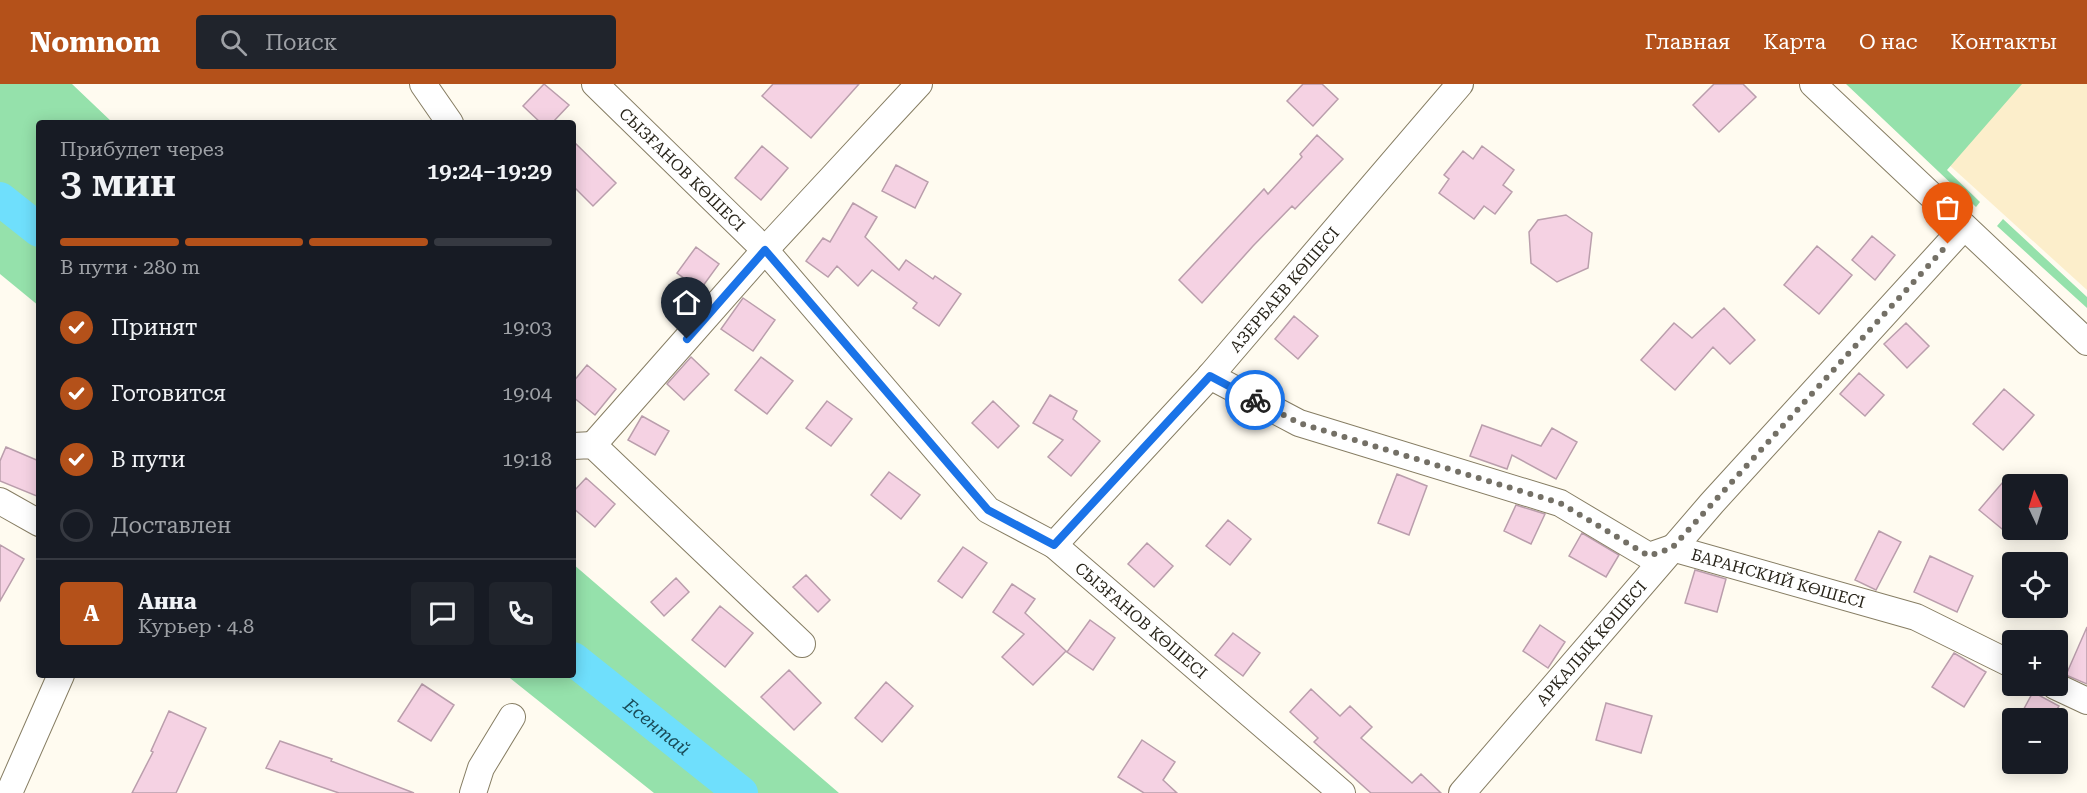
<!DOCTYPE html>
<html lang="ru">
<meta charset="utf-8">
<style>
body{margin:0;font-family:"Roboto Serif",serif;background:#20242c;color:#f1f3f6;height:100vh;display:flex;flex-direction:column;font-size:22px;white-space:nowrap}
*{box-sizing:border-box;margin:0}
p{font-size:20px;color:#9ea1a6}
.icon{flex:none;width:33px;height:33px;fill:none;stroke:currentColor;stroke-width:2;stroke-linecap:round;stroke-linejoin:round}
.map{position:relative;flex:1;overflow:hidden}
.drawer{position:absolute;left:36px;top:36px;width:540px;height:558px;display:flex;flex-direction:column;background:#171b24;border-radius:6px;box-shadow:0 3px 15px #0003}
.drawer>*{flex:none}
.needle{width:39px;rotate:356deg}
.fabs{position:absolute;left:2002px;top:390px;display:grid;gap:12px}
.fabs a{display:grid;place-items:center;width:66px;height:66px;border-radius:6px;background:#171b24;box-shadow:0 3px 15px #0003;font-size:30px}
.pin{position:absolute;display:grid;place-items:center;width:51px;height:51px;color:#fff;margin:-62px -26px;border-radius:50% 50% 50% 0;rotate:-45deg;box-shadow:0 0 6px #0007}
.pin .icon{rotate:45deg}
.courier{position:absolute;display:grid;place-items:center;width:60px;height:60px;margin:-30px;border:4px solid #1a73e8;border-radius:50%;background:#fff;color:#222;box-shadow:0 2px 8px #0007}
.overview em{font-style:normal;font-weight:600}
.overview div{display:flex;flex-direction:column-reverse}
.overview{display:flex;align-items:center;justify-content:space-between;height:102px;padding:0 24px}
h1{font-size:39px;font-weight:600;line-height:45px}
.bar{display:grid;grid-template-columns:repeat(4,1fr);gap:9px 6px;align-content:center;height:72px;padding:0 24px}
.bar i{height:8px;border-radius:4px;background:#363941}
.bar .on{background:#b4511a}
.bar p{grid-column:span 4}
.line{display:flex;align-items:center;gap:15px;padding:0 24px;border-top:2px solid #363941}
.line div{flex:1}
.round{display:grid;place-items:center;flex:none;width:63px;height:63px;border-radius:6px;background:#20242c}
ol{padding:0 24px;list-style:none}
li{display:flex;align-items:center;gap:18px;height:66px}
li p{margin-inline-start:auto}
li .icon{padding:6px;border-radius:50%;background:#b4511a;color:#fff;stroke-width:4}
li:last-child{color:#9ea1a6}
li i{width:33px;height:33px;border:3px solid #363941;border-radius:50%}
header{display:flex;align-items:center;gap:36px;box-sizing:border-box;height:84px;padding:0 30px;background:#b4511a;color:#fff}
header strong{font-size:28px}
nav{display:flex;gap:33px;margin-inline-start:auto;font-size:21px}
.search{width:420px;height:54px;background:#20242c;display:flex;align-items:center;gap:15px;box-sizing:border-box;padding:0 21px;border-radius:6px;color:#9ea1a6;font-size:22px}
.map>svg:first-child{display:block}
.built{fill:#fceecb}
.green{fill:#95e1ab}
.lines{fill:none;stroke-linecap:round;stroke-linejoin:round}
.river{stroke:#6fdffc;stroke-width:34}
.building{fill:#f5d2e3;stroke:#ba9eac;stroke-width:1.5}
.minor-casing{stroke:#867d63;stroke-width:28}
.minor{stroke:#fff;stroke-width:26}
.done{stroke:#747066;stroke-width:6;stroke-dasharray:0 10.8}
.route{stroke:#1a73e8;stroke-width:8}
.labels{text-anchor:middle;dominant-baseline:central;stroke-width:6;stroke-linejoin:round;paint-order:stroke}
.street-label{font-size:16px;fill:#29251b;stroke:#fff}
.water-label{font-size:18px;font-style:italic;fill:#194b57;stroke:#fff}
</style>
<header>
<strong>Nomnom</strong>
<div class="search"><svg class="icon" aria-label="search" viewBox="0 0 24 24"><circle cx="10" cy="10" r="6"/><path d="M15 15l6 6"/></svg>Поиск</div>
<nav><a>Главная</a><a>Карта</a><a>О нас</a><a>Контакты</a></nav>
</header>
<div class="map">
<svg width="2087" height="709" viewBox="0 0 2087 709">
<rect width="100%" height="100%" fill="#fffbf0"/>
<path class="built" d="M 1860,0 L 2087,0 L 2087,206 Z"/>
<path class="green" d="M 0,0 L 72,0 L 113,39 L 39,39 L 39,222 L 0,190 Z
M 1846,0 L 2022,0 L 1947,86 L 1980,118 L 1976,123 Z
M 2003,135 L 2087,213 L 2087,224 L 1997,142 Z
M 573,480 L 839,709 L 654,709 L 506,591 L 573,591 Z"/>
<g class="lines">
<g class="river">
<path d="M 0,115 L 39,146"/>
<path id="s1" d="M 573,575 L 741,709"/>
</g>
</g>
<path class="building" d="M 544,0 L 569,21 L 552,39 L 541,39 L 523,22 Z
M 773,0 L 859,0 L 811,54 L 762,12 Z
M 1303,0 L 1322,0 L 1338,15 L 1313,42 L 1287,17 Z
M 1714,0 L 1743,0 L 1756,13 L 1719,48 L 1693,21 Z
M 1317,51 L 1343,75 L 1295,125 L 1292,122 L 1253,162 L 1202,219 L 1179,196 L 1264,105 L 1268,110 L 1302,73 L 1300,70 Z
M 573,57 L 616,99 L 593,122 L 573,102 Z
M 762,62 L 788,84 L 761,116 L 735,94 Z
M 1482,62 L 1514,86 L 1503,101 L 1512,108 L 1495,130 L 1484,122 L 1474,135 L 1439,109 L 1449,95 L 1444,91 L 1463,67 L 1473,75 Z
M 896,81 L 928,98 L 915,124 L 882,107 Z
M 853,119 L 877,133 L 865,153 L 899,186 L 906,176 L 933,195 L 935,192 L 961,210 L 939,242 L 913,224 L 917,219 L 872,186 L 858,202 L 837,182 L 828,193 L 806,177 L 823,154 L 830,158 Z
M 1566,131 L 1592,149 L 1588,184 L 1557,198 L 1531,179 L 1529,148 L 1538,136 Z
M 1872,152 L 1895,171 L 1875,196 L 1852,176 Z
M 1817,162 L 1852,191 L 1819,230 L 1784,201 Z
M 696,163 L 719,180 L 700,206 L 677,189 Z
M 743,214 L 775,236 L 753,267 L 721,245 Z
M 1724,224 L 1755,256 L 1730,280 L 1713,263 L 1675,306 L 1641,276 L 1674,239 L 1692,254 Z
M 1294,232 L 1318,252 L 1298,275 L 1275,255 Z
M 1906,239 L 1929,262 L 1907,284 L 1884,260 Z
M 691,273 L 709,290 L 684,316 L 667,300 Z
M 761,273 L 793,297 L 767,330 L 735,306 Z
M 587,281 L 616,305 L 595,331 L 573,313 L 573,298 Z
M 1859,289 L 1884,311 L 1865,332 L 1840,310 Z
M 2004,305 L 2034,331 L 2003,366 L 1973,340 Z
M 1050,311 L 1077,327 L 1073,335 L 1100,357 L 1071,392 L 1048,373 L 1063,356 L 1033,339 Z
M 827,317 L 852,335 L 831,362 L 806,344 Z
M 993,317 L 1019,342 L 998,364 L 972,339 Z
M 642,332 L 669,347 L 655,371 L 628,356 Z
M 1482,341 L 1541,362 L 1552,344 L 1577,358 L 1556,395 L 1512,371 L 1507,385 L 1470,372 Z
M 6,363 L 39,377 L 39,413 L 0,397 L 0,377 Z
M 889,388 L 920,411 L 901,435 L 871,411 Z
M 1397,390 L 1427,402 L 1409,451 L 1378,439 Z
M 586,394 L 615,420 L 595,443 L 573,424 L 573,408 Z
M 2003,398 L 2013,406 L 2013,454 L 1979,426 Z
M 1516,421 L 1545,430 L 1531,460 L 1504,447 Z
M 1228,436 L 1251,455 L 1230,481 L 1206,462 Z
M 1879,447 L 1901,458 L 1876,506 L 1855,496 Z
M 1582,449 L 1619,471 L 1606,493 L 1569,472 Z
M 1147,459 L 1173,482 L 1154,503 L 1128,480 Z
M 0,461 L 24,475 L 0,517 Z
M 963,463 L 987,479 L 962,514 L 938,497 Z
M 1930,472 L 1973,492 L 1957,528 L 1914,508 Z
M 1695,486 L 1726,495 L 1717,528 L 1685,519 Z
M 806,491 L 830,516 L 818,528 L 793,503 Z
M 676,494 L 689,508 L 664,532 L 651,518 Z
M 1012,500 L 1035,515 L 1025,529 L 1066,567 L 1033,601 L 1002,573 L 1024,550 L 993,528 Z
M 720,522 L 753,549 L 725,583 L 692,556 Z
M 1090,536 L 1115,554 L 1093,586 L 1067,568 Z
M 1540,541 L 1565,558 L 1548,584 L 1523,567 Z
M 2087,543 L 2087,600 L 2066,591 Z
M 1233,549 L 1260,569 L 1243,592 L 1215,571 Z
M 1954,569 L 1986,588 L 1964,623 L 1932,603 Z
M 789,586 L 821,619 L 794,646 L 761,613 Z
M 886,598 L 913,622 L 882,658 L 855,634 Z
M 422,600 L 454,621 L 431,657 L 398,637 Z
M 1311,605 L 1340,632 L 1350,622 L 1372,643 L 1361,654 L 1412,699 L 1421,690 L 1441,709 L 1371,709 L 1314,658 L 1318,654 L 1290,628 Z
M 2033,608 L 2059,622 L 2052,634 L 2019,634 Z
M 1606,619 L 1652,632 L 1641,669 L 1596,656 Z
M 169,627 L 206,644 L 176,709 L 132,709 L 153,668 L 151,667 Z
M 1142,656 L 1175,678 L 1163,696 L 1177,709 L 1144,709 L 1118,693 Z
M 280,657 L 332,675 L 331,677 L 414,709 L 339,709 L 266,684 Z"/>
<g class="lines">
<defs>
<g id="minor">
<path d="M 423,0 L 450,39"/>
<path id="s2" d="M 595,0 L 765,166 L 988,426 L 1054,461 L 1342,709"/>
<path d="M 1813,0 L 2087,258"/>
<path id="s3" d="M 1210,292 L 1299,339 L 1560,419 L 1649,472 L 1672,464 L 1916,533 L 2013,581"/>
<path d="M 593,361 L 765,166 L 919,0"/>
<path d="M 573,362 L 593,361 L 802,560"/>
<path d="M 0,417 L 39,439"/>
<path id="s4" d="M 1054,461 L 1210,292 L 1460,0"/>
<path d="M 2055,602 L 2087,617"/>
<path d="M 9,709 L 61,591"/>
<path d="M 473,709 L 481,684 L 512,633"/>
<path id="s5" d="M 1462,709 L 1712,419 L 1964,143"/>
</g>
</defs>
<use href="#minor" class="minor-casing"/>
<use href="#minor" class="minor"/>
</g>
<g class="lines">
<path class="done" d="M 1255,316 L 1299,339 L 1560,419 L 1649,472 L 1672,464 L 1948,160"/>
<path class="route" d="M 687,255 L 765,166 L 988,426 L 1054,461 L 1210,292 L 1255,316"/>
</g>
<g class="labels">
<g class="street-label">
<text stroke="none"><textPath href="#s2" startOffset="122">СЫЗҒАНОВ КӨШЕСІ</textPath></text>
<text stroke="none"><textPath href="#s4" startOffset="344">АЗЕРБАЕВ КӨШЕСІ</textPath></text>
<text stroke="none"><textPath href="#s3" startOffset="612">БАРАНСКИЙ КӨШЕСІ</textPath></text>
<text stroke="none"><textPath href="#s2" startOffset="770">СЫЗҒАНОВ КӨШЕСІ</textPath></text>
<text stroke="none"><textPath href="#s5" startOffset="198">АРҚАЛЫҚ КӨШЕСІ</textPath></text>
</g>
<g class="water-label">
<text stroke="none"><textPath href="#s1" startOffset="108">Есентай</textPath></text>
</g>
</g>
</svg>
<div class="fabs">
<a><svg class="needle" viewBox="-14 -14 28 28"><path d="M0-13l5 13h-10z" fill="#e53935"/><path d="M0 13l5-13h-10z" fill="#9ea1a6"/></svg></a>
<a><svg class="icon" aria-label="locate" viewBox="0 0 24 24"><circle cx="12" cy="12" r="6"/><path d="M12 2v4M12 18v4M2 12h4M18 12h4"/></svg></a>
<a>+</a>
<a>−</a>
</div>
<div class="pin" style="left:1948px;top:160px;background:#ea580c"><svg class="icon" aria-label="bag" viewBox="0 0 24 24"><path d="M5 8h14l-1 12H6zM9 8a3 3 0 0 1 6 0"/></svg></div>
<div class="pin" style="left:687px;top:255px;background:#1f2937"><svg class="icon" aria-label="home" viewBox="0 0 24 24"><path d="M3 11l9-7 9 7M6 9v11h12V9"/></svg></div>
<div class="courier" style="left:1255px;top:316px"><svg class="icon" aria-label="bike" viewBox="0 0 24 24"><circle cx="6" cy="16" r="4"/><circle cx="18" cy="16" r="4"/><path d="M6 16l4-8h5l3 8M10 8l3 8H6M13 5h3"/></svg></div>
<section class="drawer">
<div class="overview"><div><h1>3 мин</h1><p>Прибудет через</p></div><em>19:24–19:29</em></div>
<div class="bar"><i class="on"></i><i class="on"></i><i class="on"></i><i></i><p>В пути · 280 m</p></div>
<ol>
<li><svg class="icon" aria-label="check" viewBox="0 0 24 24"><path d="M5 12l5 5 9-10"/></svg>Принят<p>19:03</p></li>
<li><svg class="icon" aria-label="check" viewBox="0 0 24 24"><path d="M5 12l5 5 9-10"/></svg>Готовится<p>19:04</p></li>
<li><svg class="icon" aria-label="check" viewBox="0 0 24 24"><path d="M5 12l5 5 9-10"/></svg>В пути<p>19:18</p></li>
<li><i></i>Доставлен</li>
</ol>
<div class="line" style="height:108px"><b class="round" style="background:#b4511a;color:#fff">А</b><div><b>Анна</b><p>Курьер · 4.8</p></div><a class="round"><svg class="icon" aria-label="chat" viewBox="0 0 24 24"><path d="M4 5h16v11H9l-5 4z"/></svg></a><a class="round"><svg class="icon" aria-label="phone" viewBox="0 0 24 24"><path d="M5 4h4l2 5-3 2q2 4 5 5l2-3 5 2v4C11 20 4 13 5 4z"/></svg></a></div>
</section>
</div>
